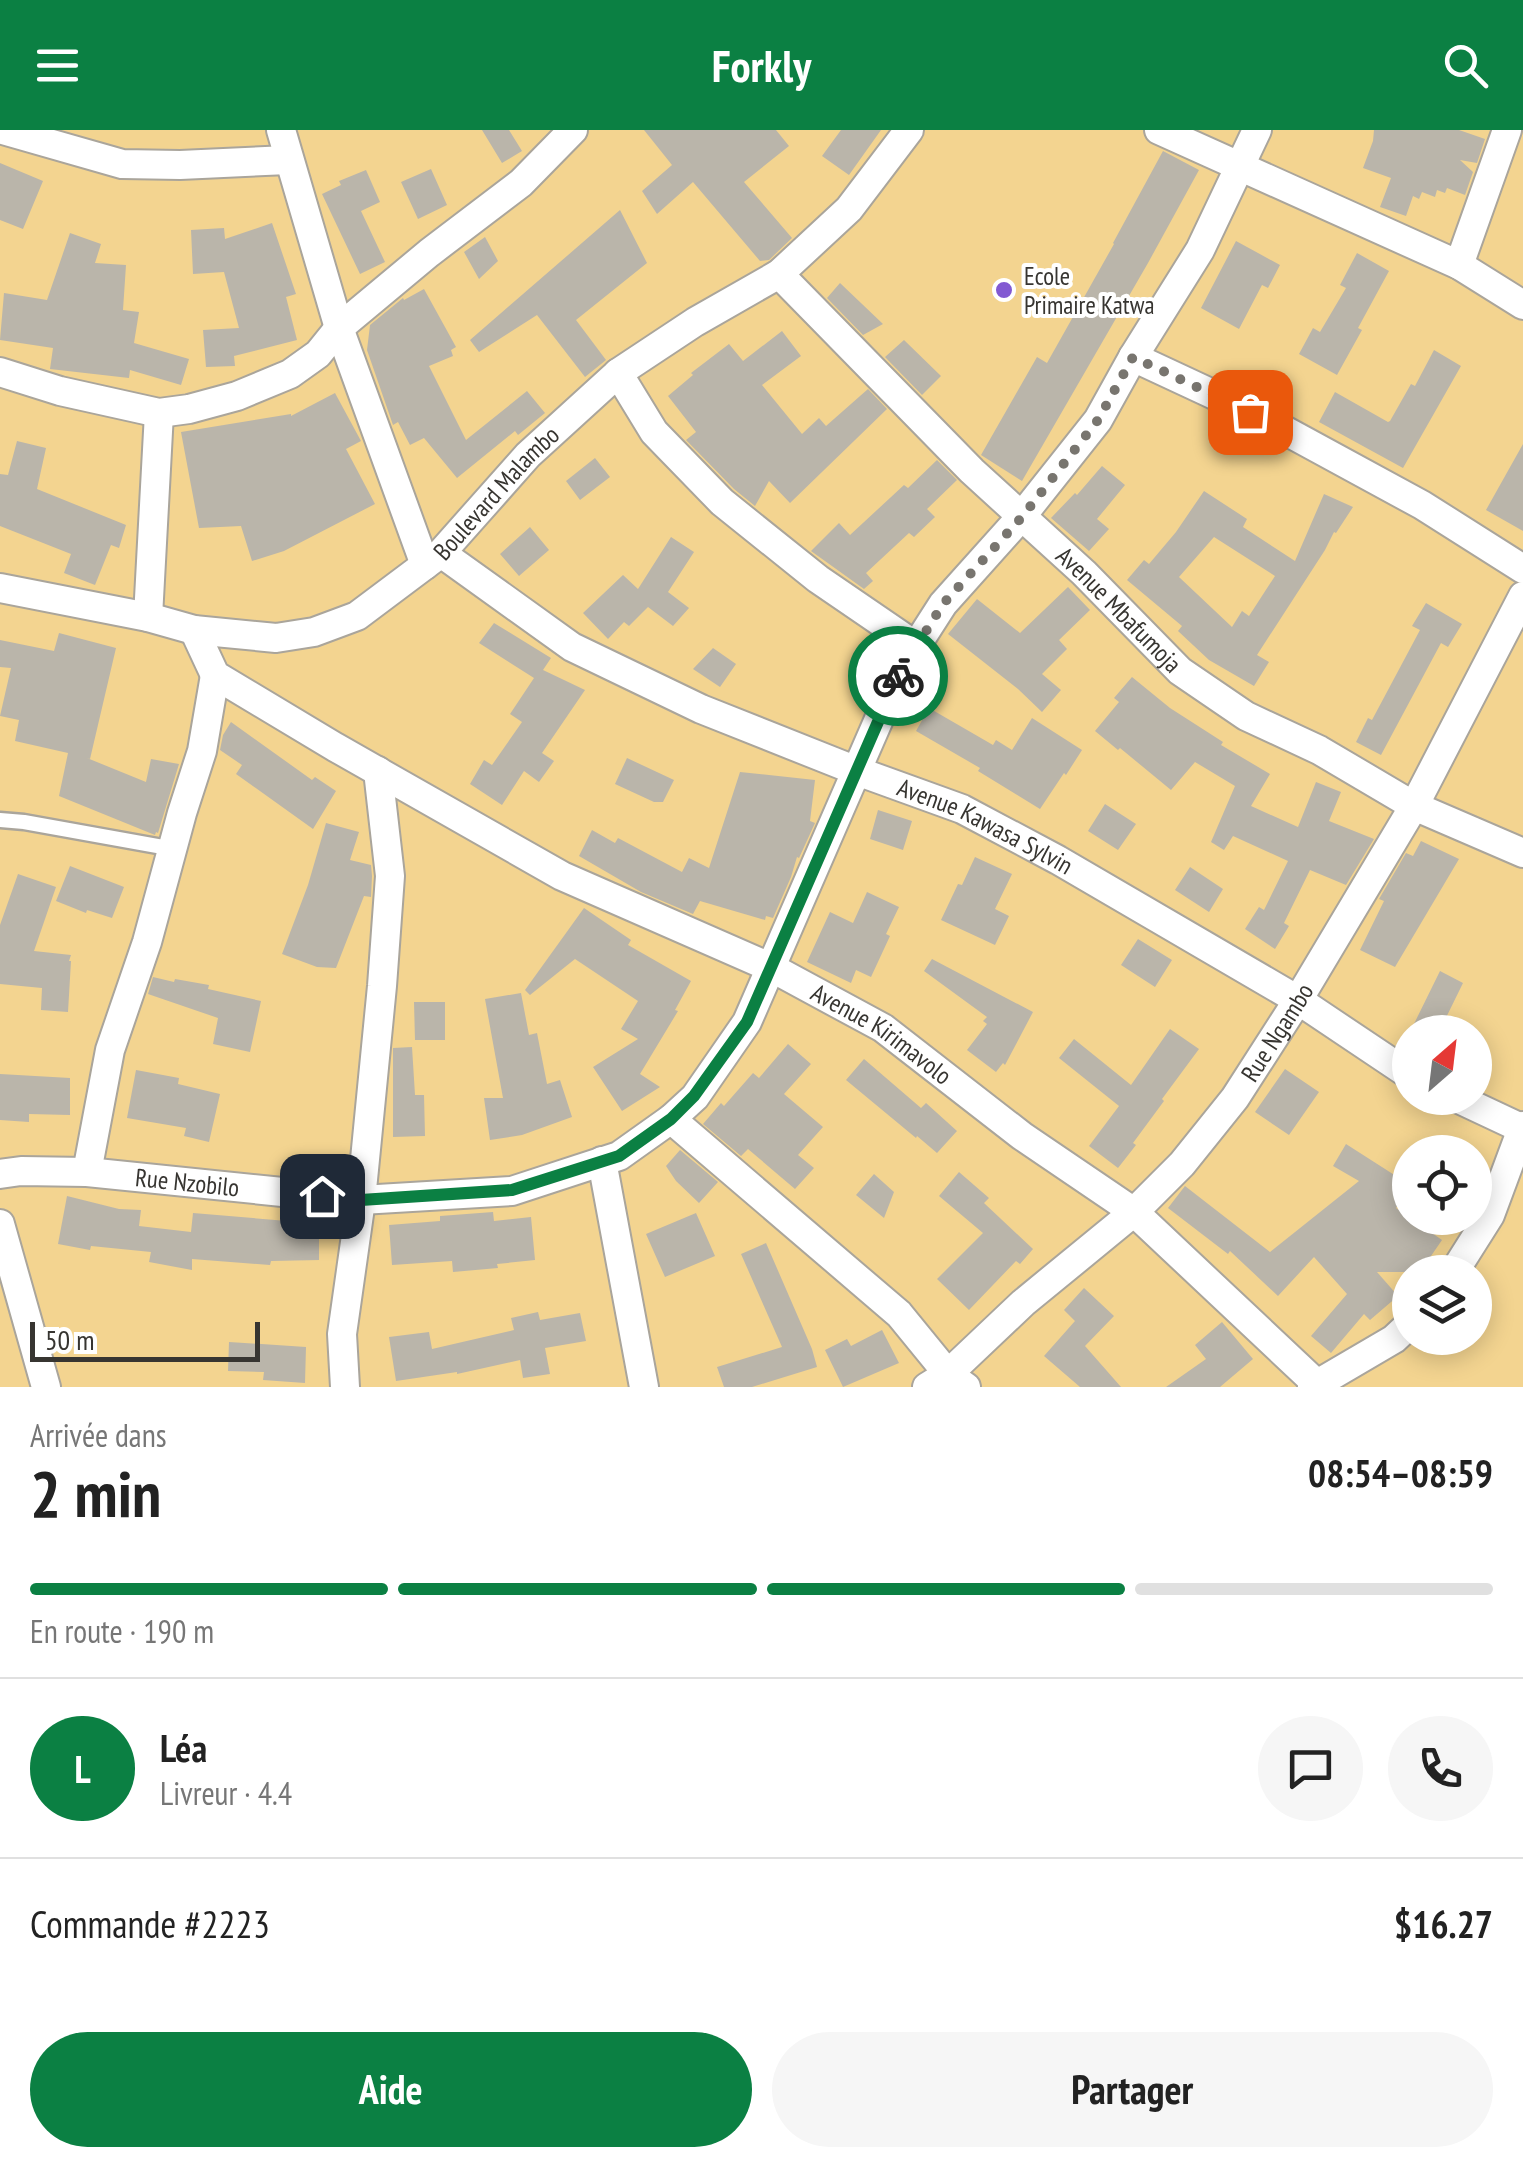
<!DOCTYPE html>
<html lang="fr">
<meta charset="utf-8">
<style>
body{margin:0;font-family:"PT Sans Narrow",sans-serif;background:#f6f6f6;color:#222;height:100vh;display:flex;flex-direction:column;font-size:38px;white-space:nowrap}
*{box-sizing:border-box;margin:0}
p{font-size:32px;color:#767676}
.icon{flex:none;width:55px;height:55px;fill:none;stroke:currentColor;stroke-width:2;stroke-linecap:round;stroke-linejoin:round}
.map{position:relative;height:1257px;overflow:hidden}
.panel{display:flex;flex-direction:column;background:#fff;flex:1}
.panel>*{flex:none}
.needle{width:65px;rotate:28deg}
.tools{position:absolute;left:1392px;top:885px;display:grid;gap:20px}
.tools a{display:grid;place-items:center;width:100px;height:100px;border-radius:50%;background:#fff;box-shadow:0 5px 25px #0003;font-size:50px}
.scale{position:absolute;left:30px;bottom:25px;width:230px;box-sizing:border-box;padding-left:10px;border:5px solid #373531;border-top:0;font-size:28px;line-height:35px;white-space:nowrap;color:#373531;-webkit-text-stroke:8px #fff;paint-order:stroke}
.pin{position:absolute;display:grid;place-items:center;width:85px;height:85px;color:#fff;margin:-42px;border-radius:20px;box-shadow:0 5px 15px #0006}
.courier{position:absolute;display:grid;place-items:center;width:100px;height:100px;margin:-50px;border:8px solid #0b8043;border-radius:50%;background:#fff;color:#222;box-shadow:0 2px 12px #0007}
.overview em{font-style:normal;font-weight:800}
.overview div{display:flex;flex-direction:column-reverse}
.overview{display:flex;align-items:center;justify-content:space-between;height:170px;padding:0 30px}
h1{font-size:65px;font-weight:800;line-height:75px}
.bar{display:grid;grid-template-columns:repeat(4,1fr);gap:15px 10px;align-content:center;height:120px;padding:0 30px}
.bar i{height:12px;border-radius:8px;background:#e0e0e0}
.bar .active{background:#0b8043}
.bar p{grid-column:span 4}
.line{display:flex;align-items:center;gap:25px;padding:0 30px;border-top:2px solid #e0e0e0}
.line div{flex:1}
.round{display:grid;place-items:center;flex:none;width:105px;height:105px;border-radius:52px;background:#f6f6f6}
.cta{display:flex;gap:20px;margin-top:auto;padding:20px 30px}
.cta a{flex:1;height:115px;border-radius:60px;background:#0b8043;color:#fff;font-size:40px;font-weight:800;line-height:115px;text-align:center}
.cta a+a{background:#f6f6f6;color:#222}
header{display:flex;justify-content:space-between;align-items:center;height:130px;padding:0 30px;background:#0b8043;color:#fff;font-size:45px;font-weight:800}
.map>svg:first-child{display:block}
.green{fill:#f3d490;fill-rule:evenodd}
.building{fill:#bab5aa;fill-rule:evenodd}
.lines{fill:none;stroke-linecap:round;stroke-linejoin:round}
.service-casing{stroke:#aaa59b;stroke-width:19}
.minor-casing{stroke:#aaa59b;stroke-width:32}
.service{stroke:#fff;stroke-width:14}
.minor{stroke:#fff;stroke-width:28}
.done{stroke:#78756f;stroke-width:10;stroke-dasharray:0 18}
.route{stroke:#0b8043;stroke-width:12}
.poi-dot{fill:#8259d2;stroke:#fff;stroke-width:4}
.labels{text-anchor:middle;dominant-baseline:central;stroke-width:8;stroke-linejoin:round;paint-order:stroke}
.poi-label{font-size:25px;fill:#373531;stroke:#fff;text-anchor:start}
.street-label{font-size:25px;fill:#373531;stroke:#fff}
</style>
<header><svg class="icon" aria-label="menu" viewBox="0 0 24 24"><path d="M4 6h16M4 12h16M4 18h16"/></svg>Forkly<svg class="icon" aria-label="search" viewBox="0 0 24 24"><circle cx="10" cy="10" r="6"/><path d="M15 15l6 6"/></svg></header>
<div class="map">
<svg width="1523" height="1257" viewBox="0 0 1523 1257">
<rect width="100%" height="100%" fill="#f1ece1"/>
<path class="green" d="M 0,0 L 1523,0 L 1523,1257 L 0,1257 ZM 1410,902 L 1475,902 L 1475,968 L 1410,968 ZM 1410,1022 L 1475,1022 L 1475,1088 L 1410,1088 ZM 1410,1142 L 1475,1142 L 1475,1208 L 1410,1208 Z"/>
<path class="building" d="M 482,0 L 509,0 L 522,21 L 502,33 Z
M 644,0 L 776,0 L 789,16 L 744,52 L 792,108 L 769,130 L 760,131 L 693,52 L 657,84 L 642,61 L 672,35 Z
M 841,0 L 881,0 L 849,45 L 822,26 Z
M 1374,0 L 1459,0 L 1485,9 L 1477,33 L 1460,30 L 1473,42 L 1465,65 L 1447,58 L 1445,63 L 1437,60 L 1435,67 L 1422,62 L 1419,69 L 1413,66 L 1406,86 L 1380,77 L 1391,48 L 1363,38 L 1373,11 Z
M 1163,21 L 1199,40 L 1148,133 L 1022,351 L 981,325 L 1037,227 L 1047,233 L 1114,114 L 1113,113 Z
M 0,33 L 43,51 L 23,99 L 0,90 Z
M 431,39 L 447,75 L 418,89 L 401,52 Z
M 366,40 L 380,72 L 361,81 L 385,132 L 360,144 L 322,64 L 341,55 L 339,51 Z
M 620,80 L 647,133 L 576,190 L 606,230 L 585,247 L 537,185 L 479,222 L 470,210 Z
M 272,93 L 296,164 L 286,167 L 297,210 L 234,226 L 235,236 L 206,237 L 203,200 L 239,198 L 224,142 L 193,144 L 191,100 L 224,98 L 225,109 Z
M 70,103 L 101,114 L 95,133 L 126,135 L 123,180 L 139,182 L 134,213 L 189,229 L 181,255 L 130,240 L 129,248 L 50,239 L 53,218 L 0,210 L 4,163 L 47,170 Z
M 485,107 L 498,131 L 479,149 L 464,122 Z
M 1236,111 L 1280,135 L 1268,158 L 1262,155 L 1239,199 L 1201,178 Z
M 1357,123 L 1389,141 L 1358,198 L 1362,200 L 1337,245 L 1299,224 L 1313,198 L 1320,202 L 1346,158 L 1340,155 Z
M 840,153 L 883,194 L 863,205 L 827,168 Z
M 424,159 L 456,217 L 451,220 L 453,226 L 429,236 L 466,310 L 527,261 L 545,283 L 518,305 L 515,301 L 457,348 L 424,308 L 410,315 L 398,292 L 393,295 L 367,220 L 370,195 L 403,168 L 404,170 Z
M 782,201 L 801,226 L 762,255 L 802,304 L 819,288 L 826,296 L 868,259 L 887,279 L 790,373 L 769,351 L 755,376 L 734,359 L 686,310 L 696,302 L 668,266 L 693,245 L 691,243 L 729,214 L 743,231 Z
M 904,210 L 941,246 L 922,265 L 885,227 Z
M 1434,220 L 1461,236 L 1403,338 L 1319,292 L 1335,262 L 1388,292 L 1390,291 L 1411,254 L 1415,256 Z
M 335,263 L 361,311 L 346,319 L 375,374 L 284,421 L 252,431 L 241,396 L 199,398 L 181,302 L 291,284 L 291,286 Z
M 17,311 L 46,318 L 37,359 L 126,395 L 119,418 L 111,415 L 95,455 L 64,443 L 71,424 L 0,396 L 0,344 L 8,345 Z
M 1523,314 L 1523,401 L 1486,380 Z
M 595,328 L 610,347 L 580,370 L 566,351 Z
M 937,330 L 957,350 L 927,379 L 935,387 L 914,407 L 909,403 L 866,443 L 873,451 L 864,459 L 811,421 L 839,393 L 850,405 L 904,355 L 908,358 Z
M 1102,336 L 1125,355 L 1097,389 L 1109,399 L 1089,421 L 1051,388 L 1075,363 L 1077,365 Z
M 1204,361 L 1247,389 L 1243,397 L 1295,431 L 1324,364 L 1353,377 L 1336,403 L 1334,402 L 1325,420 L 1257,525 L 1269,532 L 1254,556 L 1209,530 L 1178,501 L 1182,496 L 1127,450 L 1144,430 L 1149,434 L 1176,402 ZM 1214,407 L 1275,446 L 1249,486 L 1242,481 L 1232,497 L 1179,447 Z
M 530,397 L 549,420 L 519,446 L 500,424 Z
M 671,407 L 694,422 L 668,462 L 689,478 L 673,496 L 648,477 L 629,496 L 624,492 L 608,509 L 583,483 L 623,445 L 638,459 Z
M 1068,457 L 1090,480 L 1059,510 L 1067,519 L 1042,544 L 1061,560 L 1042,582 L 1018,559 L 948,504 L 977,469 L 1020,503 Z
M 1426,473 L 1462,494 L 1448,517 L 1441,513 L 1381,625 L 1356,612 L 1368,588 L 1372,590 L 1420,500 L 1412,496 Z
M 494,493 L 551,528 L 543,540 L 585,560 L 542,623 L 554,631 L 539,652 L 524,641 L 502,675 L 470,654 L 484,630 L 492,635 L 522,592 L 510,584 L 534,548 L 479,513 Z
M 59,503 L 116,518 L 90,629 L 87,628 L 146,652 L 151,629 L 179,634 L 158,703 L 156,702 L 155,705 L 59,666 L 68,623 L 15,611 L 19,590 L 0,586 L 11,538 L 0,537 L 0,510 L 54,521 Z
M 713,518 L 736,534 L 720,557 L 693,539 Z
M 1132,547 L 1170,578 L 1223,612 L 1221,615 L 1270,644 L 1251,676 L 1298,697 L 1316,652 L 1341,662 L 1329,691 L 1374,709 L 1346,755 L 1310,740 L 1284,793 L 1289,796 L 1275,819 L 1245,799 L 1259,777 L 1264,780 L 1288,731 L 1233,706 L 1224,720 L 1211,712 L 1235,656 L 1195,632 L 1171,660 L 1120,618 L 1118,620 L 1095,601 L 1119,572 L 1114,568 Z
M 929,578 L 993,615 L 996,610 L 1012,620 L 1032,588 L 1082,620 L 1066,645 L 1064,643 L 1040,679 L 978,641 L 980,638 L 916,601 Z
M 231,592 L 312,650 L 315,647 L 336,661 L 313,699 L 236,644 L 242,635 L 220,620 L 223,605 Z
M 627,628 L 674,650 L 663,672 L 654,672 L 615,654 Z
M 740,642 L 815,650 L 810,691 L 815,693 L 799,728 L 797,727 L 791,747 L 773,788 L 766,786 L 765,790 L 700,771 L 693,784 L 641,762 L 579,726 L 592,700 L 615,713 L 618,708 L 682,742 L 689,728 L 709,738 Z
M 1105,674 L 1136,694 L 1118,720 L 1088,701 Z
M 878,680 L 912,691 L 903,720 L 870,709 Z
M 326,693 L 359,702 L 350,730 L 371,735 L 372,746 L 371,767 L 364,766 L 336,838 L 317,837 L 282,824 L 308,755 Z
M 1421,711 L 1459,729 L 1395,837 L 1360,820 L 1384,771 L 1379,769 L 1406,723 L 1413,726 Z
M 975,727 L 1012,744 L 995,779 L 1009,786 L 995,815 L 941,790 L 958,754 L 962,755 Z
M 70,736 L 124,757 L 112,788 L 87,780 L 86,783 L 56,771 Z
M 1190,737 L 1223,759 L 1209,782 L 1175,760 Z
M 18,744 L 56,757 L 34,821 L 71,825 L 69,831 L 71,831 L 68,882 L 41,880 L 42,858 L 0,854 L 0,795 Z
M 867,762 L 899,777 L 886,804 L 890,806 L 871,847 L 856,840 L 851,853 L 807,832 L 830,782 L 853,793 Z
M 584,778 L 631,810 L 628,815 L 691,851 L 675,880 L 678,881 L 640,944 L 660,957 L 622,981 L 593,937 L 638,909 L 621,899 L 638,871 L 575,829 L 530,865 L 525,860 Z
M 1138,809 L 1172,830 L 1155,857 L 1121,835 Z
M 932,829 L 1033,882 L 1005,935 L 1003,933 L 996,942 L 967,920 L 987,894 L 983,891 L 987,887 L 924,841 Z
M 1440,841 L 1463,853 L 1439,902 L 1410,902 Z
M 153,847 L 174,852 L 175,849 L 209,855 L 208,859 L 261,871 L 250,922 L 213,914 L 218,888 L 148,864 Z
M 521,863 L 529,905 L 537,903 L 547,954 L 560,950 L 572,987 L 522,1005 L 490,1010 L 484,968 L 503,968 L 485,869 Z
M 414,872 L 445,872 L 445,910 L 415,910 Z
M 1170,899 L 1199,919 L 1162,969 L 1164,971 L 1133,1013 L 1136,1015 L 1118,1038 L 1089,1016 L 1119,976 L 1059,928 L 1074,909 L 1131,955 Z
M 788,914 L 811,934 L 784,964 L 823,997 L 798,1025 L 814,1038 L 795,1059 L 748,1019 L 741,1026 L 703,994 L 721,973 L 724,976 L 753,943 L 759,948 Z
M 412,917 L 415,965 L 424,965 L 425,1006 L 393,1007 L 393,918 Z
M 864,929 L 921,978 L 926,973 L 957,1001 L 937,1023 L 917,1006 L 916,1008 L 846,950 Z
M 1285,939 L 1319,962 L 1289,1005 L 1255,982 Z
M 136,940 L 179,948 L 178,954 L 220,964 L 209,1012 L 184,1006 L 186,998 L 127,988 Z
M 0,944 L 70,948 L 70,985 L 29,984 L 29,992 L 0,990 Z
M 1346,1014 L 1410,1055 L 1396,1078 L 1442,1110 L 1420,1142 L 1377,1142 L 1398,1166 L 1370,1190 L 1364,1184 L 1331,1223 L 1311,1206 L 1347,1164 L 1314,1127 L 1278,1166 L 1230,1121 L 1228,1124 L 1168,1078 L 1185,1056 L 1270,1122 L 1359,1051 L 1333,1036 Z
M 680,1020 L 718,1052 L 699,1073 L 676,1051 L 666,1036 Z
M 959,1042 L 989,1068 L 984,1073 L 1033,1119 L 1020,1134 L 1016,1131 L 969,1180 L 937,1149 L 983,1103 L 939,1066 Z
M 874,1044 L 894,1062 L 884,1088 L 856,1065 Z
M 67,1066 L 119,1079 L 141,1080 L 139,1096 L 191,1102 L 193,1083 L 287,1091 L 319,1091 L 319,1130 L 271,1131 L 270,1135 L 192,1129 L 192,1140 L 149,1132 L 151,1122 L 91,1116 L 90,1120 L 58,1114 Z
M 493,1082 L 494,1091 L 531,1087 L 535,1130 L 497,1134 L 498,1138 L 453,1142 L 452,1131 L 392,1135 L 389,1095 L 440,1091 L 440,1086 Z
M 696,1083 L 715,1126 L 665,1147 L 646,1104 Z
M 766,1113 L 812,1219 L 817,1237 L 752,1257 L 724,1257 L 717,1237 L 782,1217 L 741,1124 Z
M 1084,1158 L 1114,1186 L 1085,1216 L 1121,1257 L 1080,1257 L 1044,1226 L 1075,1191 L 1064,1180 Z
M 538,1182 L 540,1190 L 580,1183 L 586,1211 L 545,1218 L 550,1244 L 523,1248 L 520,1230 L 457,1244 L 457,1242 L 396,1251 L 389,1207 L 429,1202 L 432,1219 L 514,1200 L 511,1188 Z
M 1222,1192 L 1253,1229 L 1220,1257 L 1166,1257 L 1206,1229 L 1195,1215 Z
M 882,1200 L 899,1233 L 843,1257 L 825,1220 L 847,1209 L 851,1216 Z
M 229,1212 L 306,1217 L 305,1253 L 263,1250 L 264,1242 L 228,1241 Z"/>
<g class="lines">
<defs>
<path id="service" d="M 0,690 L 24,692 L 174,719"/>
<g id="minor">
<path d="M 3,0 L 122,34 L 180,35 L 288,30"/>
<path d="M 281,0 L 339,198 L 425,435"/>
<path d="M 1159,0 L 1459,135 L 1523,175"/>
<path d="M 1459,135 L 1507,0"/>
<path id="s1" d="M 779,144 L 972,341 L 1084,443 L 1180,541 L 1246,586 L 1319,620 L 1414,676 L 1523,723"/>
<path d="M 1133,227 L 1251,282 L 1422,375 L 1523,439"/>
<path d="M 0,242 L 60,261 L 159,283 L 189,279 L 237,266 L 290,244 L 318,224 L 339,198 L 429,123 L 521,53 L 573,0"/>
<path d="M 618,243 L 654,302 L 722,372 L 818,449 L 916,516"/>
<path id="s2" d="M 441,423 L 572,517 L 701,579 L 857,641 L 962,679 L 1058,730 L 1298,870 L 1410,945"/>
<path id="s3" d="M 0,458 L 148,487 L 194,500 L 276,508 L 314,502 L 357,486 L 441,423 L 528,325 L 618,243 L 695,192 L 779,144 L 849,79 L 909,0"/>
<path d="M 148,487 L 159,283"/>
<path id="s4" d="M 194,500 L 215,545 L 335,617 L 562,746 L 772,838 L 883,898 L 1022,1006 L 1134,1082 L 1320,1257"/>
<path d="M 1457,968 L 1523,999"/>
<path d="M 671,989 L 899,1184 L 948,1244 L 966,1257"/>
<path d="M 602,1031 L 644,1257"/>
<path d="M 87,1042 L 110,920 L 147,812 L 182,683 L 202,621 L 215,545"/>
<path id="s5" d="M 0,1044 L 21,1041 L 87,1042 L 361,1070 L 512,1061 L 619,1026 L 671,989 L 695,967 L 747,892 L 900,541 L 943,474 L 1021,387 L 1098,290 L 1133,227 L 1200,120 L 1257,0"/>
<path d="M 0,1094 L 46,1257"/>
<path d="M 1454,1142 L 1490,1085 L 1523,996"/>
<path d="M 345,1257 L 342,1204 L 361,1070 L 382,856 L 390,746 L 378,641"/>
<path id="s6" d="M 927,1257 L 948,1244 L 1023,1173 L 1134,1082 L 1182,1034 L 1235,968 L 1298,870 L 1414,676 L 1523,466"/>
<path d="M 1312,1257 L 1394,1209 L 1410,1194"/>
</g>
</defs>
<use href="#service" class="service-casing"/>
<use href="#minor" class="minor-casing"/>
<use href="#service" class="service"/>
<use href="#minor" class="minor"/>
</g>
<g class="lines">
<path class="done" d="M 898,546 L 943,474 L 1022,387 L 1098,290 L 1133,227 L 1250,282"/>
<path class="route" d="M 322,1066 L 361,1070 L 512,1060 L 619,1026 L 671,989 L 694,966 L 747,892 L 898,546"/>
</g>
<circle class="poi-dot" cx="1004" cy="160" r="10"/>
<g class="labels">
<g class="poi-label">
<text x="1024" y="146">Ecole<tspan x="1024" dy="29">Primaire Katwa</tspan></text>
</g>
<g class="street-label">
<text stroke="none"><textPath href="#s3" startOffset="552">Boulevard Malambo</textPath></text>
<text stroke="none"><textPath href="#s1" startOffset="478">Avenue Mbafumoja</textPath></text>
<text stroke="none"><textPath href="#s2" startOffset="612">Avenue Kawasa Sylvin</textPath></text>
<text stroke="none"><textPath href="#s6" startOffset="502">Rue Ngambo</textPath></text>
<text stroke="none"><textPath href="#s4" startOffset="808">Avenue Kirimavolo</textPath></text>
<text stroke="none"><textPath href="#s5" startOffset="188">Rue Nzobilo</textPath></text>
</g>
</g>
</svg>
<div class="tools">
<a><svg class="needle" viewBox="-14 -14 28 28"><path d="M0-13l5 13h-10z" fill="#e53935"/><path d="M0 13l5-13h-10z" fill="#767676"/></svg></a>
<a><svg class="icon" aria-label="locate" viewBox="0 0 24 24"><circle cx="12" cy="12" r="6"/><path d="M12 2v4M12 18v4M2 12h4M18 12h4"/></svg></a>
<a><svg class="icon" aria-label="layers" viewBox="0 0 24 24"><path d="M12 4l9 5-9 5-9-5zM3 14l9 5 9-5"/></svg></a>
</div>
<div class="scale">50 m</div>
<div class="pin" style="left:1250px;top:282px;background:#ea580c"><svg class="icon" aria-label="bag" viewBox="0 0 24 24"><path d="M5 8h14l-1 12H6zM9 8a3 3 0 0 1 6 0"/></svg></div>
<div class="pin" style="left:322px;top:1066px;background:#1f2937"><svg class="icon" aria-label="home" viewBox="0 0 24 24"><path d="M3 11l9-7 9 7M6 9v11h12V9"/></svg></div>
<div class="courier" style="left:898px;top:546px"><svg class="icon" aria-label="bike" viewBox="0 0 24 24"><circle cx="6" cy="16" r="4"/><circle cx="18" cy="16" r="4"/><path d="M6 16l4-8h5l3 8M10 8l3 8H6M13 5h3"/></svg></div>
</div>
<section class="panel">
<div class="overview"><div><h1>2 min</h1><p>Arrivée dans</p></div><em>08:54–08:59</em></div>
<div class="bar"><i class="active"></i><i class="active"></i><i class="active"></i><i></i><p>En route · 190 m</p></div>
<div class="line" style="height:180px"><b class="round" style="background:#0b8043;color:#fff">L</b><div><b>Léa</b><p>Livreur · 4.4</p></div><a class="round"><svg class="icon" aria-label="chat" viewBox="0 0 24 24"><path d="M4 5h16v11H9l-5 4z"/></svg></a><a class="round"><svg class="icon" aria-label="phone" viewBox="0 0 24 24"><path d="M5 4h4l2 5-3 2q2 4 5 5l2-3 5 2v4C11 20 4 13 5 4z"/></svg></a></div>
<div class="line" style="height:130px"><div>Commande #2223</div><b>$16.27</b></div>
<div class="cta"><a>Aide</a><a>Partager</a></div>
</section>
